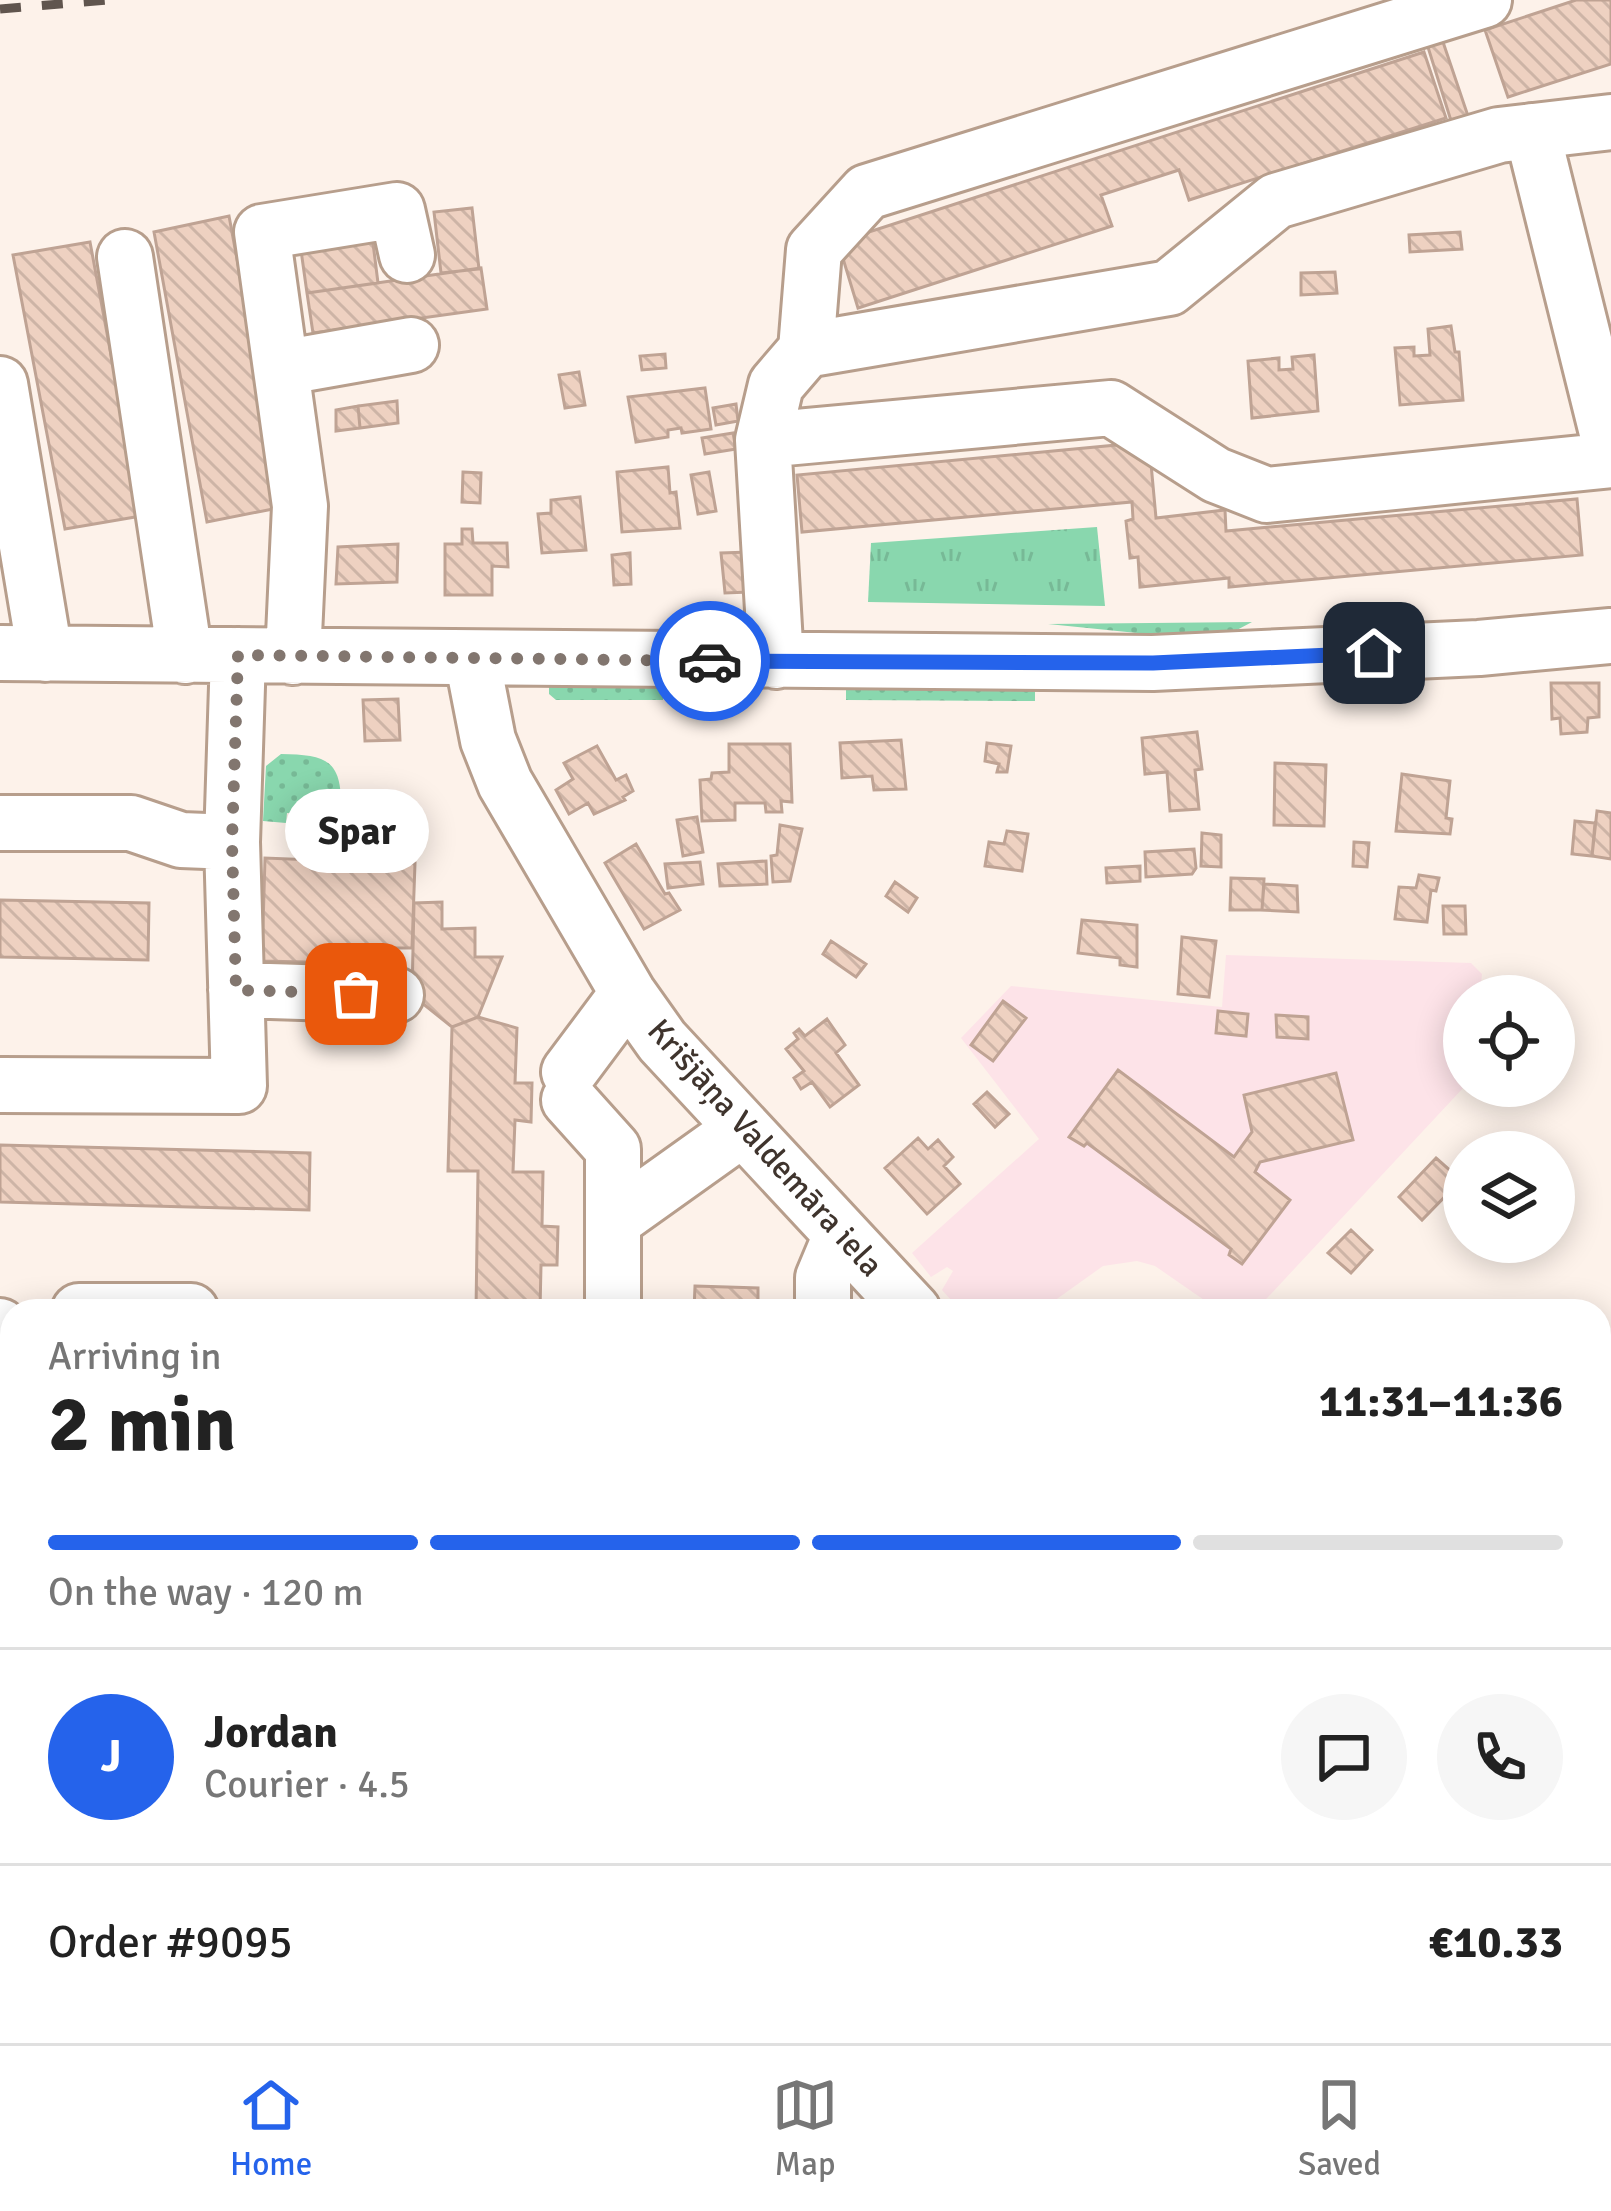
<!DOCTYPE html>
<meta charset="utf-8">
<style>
body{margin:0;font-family:Signika,sans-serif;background:#f6f6f6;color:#222;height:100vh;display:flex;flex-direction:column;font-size:45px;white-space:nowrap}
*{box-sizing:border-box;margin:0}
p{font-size:39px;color:#767676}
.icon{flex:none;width:66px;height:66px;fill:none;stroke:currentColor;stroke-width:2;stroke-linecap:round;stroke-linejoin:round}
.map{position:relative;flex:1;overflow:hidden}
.side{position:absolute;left:0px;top:1299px;width:1611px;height:744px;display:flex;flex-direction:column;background:#fff;border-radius:36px 36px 0 0;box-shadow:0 6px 30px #0003}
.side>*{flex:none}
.tools{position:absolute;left:1443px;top:975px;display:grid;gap:24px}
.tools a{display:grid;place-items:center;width:132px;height:132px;border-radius:50%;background:#fff;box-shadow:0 6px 30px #0003;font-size:60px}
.pin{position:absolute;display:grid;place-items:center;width:102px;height:102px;color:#fff;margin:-51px;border-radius:24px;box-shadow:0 6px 18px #0006}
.courier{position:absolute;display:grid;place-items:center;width:120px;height:120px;margin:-60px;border:9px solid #2563eb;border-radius:50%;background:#fff;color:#222;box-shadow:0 3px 15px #0007}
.bubble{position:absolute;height:84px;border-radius:42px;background:#fff;box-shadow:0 6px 30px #0003;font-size:39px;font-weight:800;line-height:84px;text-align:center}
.summary em{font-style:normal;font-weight:800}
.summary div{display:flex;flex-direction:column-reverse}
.summary{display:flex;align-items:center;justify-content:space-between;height:204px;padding:0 48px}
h1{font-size:78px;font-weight:800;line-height:90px}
.bar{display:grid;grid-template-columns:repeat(4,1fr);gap:18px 12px;align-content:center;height:144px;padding:0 48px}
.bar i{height:15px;border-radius:9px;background:#e0e0e0}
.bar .selected{background:#2563eb}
.bar p{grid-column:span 4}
.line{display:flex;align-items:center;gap:30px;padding:0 48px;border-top:3px solid #e0e0e0}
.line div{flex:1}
.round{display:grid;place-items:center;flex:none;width:126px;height:126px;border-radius:63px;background:#f6f6f6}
.dock{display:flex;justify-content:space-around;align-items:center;height:168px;border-top:3px solid #e0e0e0;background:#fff;font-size:33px;color:#767676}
.dock a{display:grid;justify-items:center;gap:6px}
.dock .selected{color:#2563eb}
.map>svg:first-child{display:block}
.education{fill:#fde3e8}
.grass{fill:url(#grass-dots)}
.park{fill:url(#park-tufts)}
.building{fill:url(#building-back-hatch);stroke:#bfa394;stroke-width:3}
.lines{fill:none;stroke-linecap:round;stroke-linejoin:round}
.minor-casing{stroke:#b79e8c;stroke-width:60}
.minor{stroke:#fff;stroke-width:54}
.rail{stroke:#60554e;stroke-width:9;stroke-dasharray:21 21;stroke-linecap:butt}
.done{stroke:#82766f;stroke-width:12;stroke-dasharray:0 21.6}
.route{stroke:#2563eb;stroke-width:15}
.labels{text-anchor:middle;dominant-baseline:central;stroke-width:12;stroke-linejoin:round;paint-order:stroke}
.street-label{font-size:33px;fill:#3f342d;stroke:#fff}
</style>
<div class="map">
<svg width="1611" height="2043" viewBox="0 0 1611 2043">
<defs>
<pattern id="grass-dots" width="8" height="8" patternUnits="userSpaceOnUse" patternTransform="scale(3)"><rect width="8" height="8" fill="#89d7ae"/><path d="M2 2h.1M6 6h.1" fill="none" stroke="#77b996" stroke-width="1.8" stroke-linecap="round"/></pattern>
<pattern id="park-tufts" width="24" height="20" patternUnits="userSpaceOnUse" patternTransform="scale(3)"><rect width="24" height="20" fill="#89d7ae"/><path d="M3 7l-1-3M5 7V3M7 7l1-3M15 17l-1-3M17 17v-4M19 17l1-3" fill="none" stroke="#77b996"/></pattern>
<pattern id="building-back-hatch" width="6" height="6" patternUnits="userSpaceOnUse" patternTransform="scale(3)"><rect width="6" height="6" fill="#eed1c1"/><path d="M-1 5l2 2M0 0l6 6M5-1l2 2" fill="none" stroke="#cdb4a6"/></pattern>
</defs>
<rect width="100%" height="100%" fill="#fdf2ea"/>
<path class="education" d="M 1226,955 L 1471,963 L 1482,974 L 1480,996 L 1464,996 L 1465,1086 L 1255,1311 L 1220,1311 L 1155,1266 L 1137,1261 L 1103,1266 L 1040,1311 L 961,1311 L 942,1290 L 953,1271 L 947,1267 L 931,1277 L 912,1253 L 1039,1139 L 961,1038 L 1011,986 L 1222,1007 Z
M 720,2031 L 958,2031 L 1078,2043 L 704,2043 Z"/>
<path class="grass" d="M 1252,622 L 1216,641 L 1048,624 Z
M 549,681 L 663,682 L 663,700 L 556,700 L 549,694 Z
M 846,682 L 1035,682 L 1035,701 L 846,700 Z
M 281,754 C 324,755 342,758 341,807 L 314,805 L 312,815 L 287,813 L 286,823 L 263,821 L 266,766 Z"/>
<path class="park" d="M 1097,527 L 1105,606 L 868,602 L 871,543 Z"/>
<path class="building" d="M 1576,0 L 1611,0 L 1611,64 L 1508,97 L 1485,30 Z
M 1442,39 L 1469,119 L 1452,124 L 1427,44 Z
M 1424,52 L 1446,118 L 1189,200 L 1179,170 L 1101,195 L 1112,226 L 858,308 L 838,242 Z
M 472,208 L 479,269 L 441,273 L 434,212 Z
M 229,216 L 283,507 L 207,522 L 154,232 Z
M 371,227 L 378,283 L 307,293 L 299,236 Z
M 1460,232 L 1462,249 L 1410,252 L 1409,235 Z
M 90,242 L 141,516 L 65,529 L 13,255 Z
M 481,268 L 487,309 L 313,333 L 307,293 Z
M 1335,272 L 1337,293 L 1301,295 L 1301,273 Z
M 1451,326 L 1455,352 L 1459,352 L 1463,400 L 1400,405 L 1395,348 L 1414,347 L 1414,356 L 1430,355 L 1428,329 Z
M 665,354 L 666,368 L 642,370 L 640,356 Z
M 1314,355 L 1318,411 L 1252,418 L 1248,361 L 1279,358 L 1279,370 L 1293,369 L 1292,357 Z
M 579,372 L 585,405 L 565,408 L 559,375 Z
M 705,388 L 711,429 L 682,433 L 681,428 L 668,430 L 668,437 L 636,442 L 628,397 Z
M 397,401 L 398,423 L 360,428 L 358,406 Z
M 736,404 L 738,421 L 716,425 L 713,408 Z
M 358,406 L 360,428 L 336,431 L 336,410 Z
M 733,433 L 736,449 L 705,454 L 702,438 Z
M 1149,442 L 1156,518 L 1225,510 L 1226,531 L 1577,499 L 1582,555 L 1229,587 L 1229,578 L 1140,587 L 1138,557 L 1130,558 L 1126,521 L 1133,519 L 1132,502 L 802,532 L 797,475 Z
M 668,467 L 670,493 L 676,492 L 680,528 L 622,532 L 617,472 Z
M 463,472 L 481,473 L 480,503 L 462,502 Z
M 709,472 L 716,511 L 698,514 L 691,475 Z
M 580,497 L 586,550 L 542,553 L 538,514 L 551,513 L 551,500 Z
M 462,529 L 472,529 L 473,543 L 507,543 L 508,567 L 492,566 L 492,595 L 445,595 L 445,544 L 462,544 Z
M 398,544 L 397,582 L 336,584 L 338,547 Z
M 749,552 L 749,592 L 725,593 L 721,553 Z
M 630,553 L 631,584 L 614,585 L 612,555 Z
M 1551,683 L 1599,683 L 1599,717 L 1588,718 L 1587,732 L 1561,734 L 1560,718 L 1552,719 Z
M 398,699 L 400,740 L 365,741 L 363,700 Z
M 1197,732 L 1202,769 L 1195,770 L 1199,809 L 1170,811 L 1167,772 L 1145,774 L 1142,738 Z
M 901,740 L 906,789 L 874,790 L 872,776 L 842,778 L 840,743 Z
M 987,743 L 1011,746 L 1007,772 L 997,772 L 999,764 L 985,761 Z
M 729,744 L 790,744 L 792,802 L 781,801 L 782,812 L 766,812 L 765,803 L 735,803 L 735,820 L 702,821 L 700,780 L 711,779 L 712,773 L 729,772 Z
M 597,746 L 616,780 L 626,775 L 633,791 L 623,797 L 625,800 L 594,814 L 588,803 L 569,814 L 556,790 L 573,779 L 564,763 Z
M 1275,763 L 1326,765 L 1324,826 L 1274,825 Z
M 1402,774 L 1450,781 L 1446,818 L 1452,819 L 1450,834 L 1396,831 Z
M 1597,811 L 1611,813 L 1611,859 L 1592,856 Z
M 697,817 L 703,852 L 683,856 L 677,820 Z
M 1575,821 L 1595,823 L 1592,856 L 1572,854 Z
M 780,825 L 802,829 L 790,881 L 773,882 L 771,856 L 777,855 Z
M 1007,831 L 1028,834 L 1022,871 L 985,866 L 989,842 L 1004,844 Z
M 1202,833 L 1221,835 L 1221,867 L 1201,866 Z
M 1354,842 L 1369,843 L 1367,867 L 1353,866 Z
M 636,844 L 665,894 L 669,893 L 680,910 L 644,929 L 605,863 Z
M 1194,849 L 1196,868 L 1192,874 L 1146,877 L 1145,852 Z
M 314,855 L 332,855 L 331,861 L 415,863 L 412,948 L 348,948 L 347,963 L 262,961 L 265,858 L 314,860 Z
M 766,861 L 767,884 L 720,886 L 718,864 Z
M 700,862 L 703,884 L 668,888 L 665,864 Z
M 1140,866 L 1140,881 L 1107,883 L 1106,868 Z
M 1419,875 L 1439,878 L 1436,891 L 1431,890 L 1427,922 L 1395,919 L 1399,887 L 1416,888 Z
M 1231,878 L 1264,879 L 1262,910 L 1230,910 Z
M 895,882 L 917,898 L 908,912 L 886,896 Z
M 1264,884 L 1297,886 L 1298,912 L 1262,910 Z
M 0,900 L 149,903 L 148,960 L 0,957 Z
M 442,902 L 442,929 L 475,928 L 475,957 L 502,957 L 478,1017 L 452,1027 L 412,995 L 414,903 Z
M 1443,906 L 1465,906 L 1466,934 L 1444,934 Z
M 1082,920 L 1137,925 L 1137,967 L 1120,965 L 1120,958 L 1078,953 Z
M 1182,937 L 1216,941 L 1209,997 L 1178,994 Z
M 831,941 L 866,964 L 856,977 L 823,954 Z
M 1003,1001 L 1026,1018 L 993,1061 L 971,1045 Z
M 1218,1011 L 1248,1014 L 1246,1036 L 1216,1033 Z
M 1276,1015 L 1308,1017 L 1308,1039 L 1277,1037 Z
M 478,1017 L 517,1028 L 515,1083 L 532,1083 L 531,1122 L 515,1120 L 513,1172 L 543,1172 L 542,1226 L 558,1227 L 557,1265 L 541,1265 L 540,1311 L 476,1311 L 478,1171 L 448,1171 L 452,1027 Z
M 827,1019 L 845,1045 L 836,1053 L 859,1085 L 830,1107 L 812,1082 L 801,1089 L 794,1078 L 804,1071 L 786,1049 L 798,1039 L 794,1033 L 799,1029 L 805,1036 Z
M 1118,1070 L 1234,1157 L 1252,1132 L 1244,1095 L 1336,1073 L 1353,1140 L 1260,1162 L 1255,1172 L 1290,1200 L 1242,1264 L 1229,1255 L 1231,1249 L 1087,1143 L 1084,1146 L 1069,1137 Z
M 987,1092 L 1009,1114 L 995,1127 L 974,1104 Z
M 918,1138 L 928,1149 L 938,1140 L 945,1148 L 953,1157 L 944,1166 L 960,1184 L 927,1214 L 885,1168 Z
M 0,1145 L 310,1153 L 309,1210 L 0,1202 Z
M 1436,1158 L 1461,1180 L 1422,1220 L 1399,1197 Z
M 1351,1230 L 1372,1250 L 1351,1273 L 1328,1253 Z
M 695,1286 L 758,1288 L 758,1311 L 694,1311 Z
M 1611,1719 L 1611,1750 L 1599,1760 L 1599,1730 Z
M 0,1855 L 12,1855 L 12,1911 L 0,1911 Z
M 446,2031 L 557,2031 L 542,2043 L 416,2043 L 415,2041 L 425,2033 L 432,2042 Z
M 1192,2031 L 1255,2031 L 1255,2043 L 1192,2043 Z"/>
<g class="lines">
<defs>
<path id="minor" d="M 1532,131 L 1611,449
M 125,257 L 185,656
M 806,350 L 814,250 L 867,192 L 1484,0
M 281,368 L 411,345
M 0,384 L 45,654
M 763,440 L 1111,408 L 1216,475 L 1267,495 L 1611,460
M 0,653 L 1153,663 L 1479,648 L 1611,636
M 293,657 L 300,506 L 262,232 L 397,210 L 407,255
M 472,658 L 488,740 L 505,783 L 628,993 L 662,1041 L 913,1311
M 776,661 L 763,440 L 776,385 L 806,350 L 1169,288 L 1276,201 L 1499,135 L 1611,122
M 0,823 L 131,823 L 181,840 L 232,842
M 236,990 L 396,995
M 569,1072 L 628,993
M 0,1085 L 239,1086 L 232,842 L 238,655
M 569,1100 L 613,1149 L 613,1311
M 613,1221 L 742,1129
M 79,1311 L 191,1311
M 823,1311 L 823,1278 L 841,1235
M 0,1326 L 12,1343
M 0,1743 L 12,1735
M 1599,1867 L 1611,1858
M 1142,2031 L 1150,2043
M 1594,2031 L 1606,2043
M 330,2043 L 353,2031
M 1288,2043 L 1289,2031"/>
</defs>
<use href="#minor" class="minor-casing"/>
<use href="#minor" class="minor"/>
<path class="rail" d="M 0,9 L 109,0"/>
</g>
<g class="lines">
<path class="done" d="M 356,994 L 236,990 L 232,842 L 238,655 L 710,661"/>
<path class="route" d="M 710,661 L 1153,663 L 1374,653"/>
</g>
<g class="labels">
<g class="street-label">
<text transform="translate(765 1148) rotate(48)">Krišjāņa Valdemāra iela</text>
</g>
</g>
</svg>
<div class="tools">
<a><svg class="icon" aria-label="locate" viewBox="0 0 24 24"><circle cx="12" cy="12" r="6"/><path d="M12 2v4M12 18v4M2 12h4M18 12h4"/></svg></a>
<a><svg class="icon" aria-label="layers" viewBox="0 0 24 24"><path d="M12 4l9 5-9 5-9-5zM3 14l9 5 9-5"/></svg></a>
</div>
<div class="pin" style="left:356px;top:994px;background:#ea580c"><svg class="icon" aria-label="bag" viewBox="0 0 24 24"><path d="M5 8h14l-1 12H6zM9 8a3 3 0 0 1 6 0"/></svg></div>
<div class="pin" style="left:1374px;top:653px;background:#1f2937"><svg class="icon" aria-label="home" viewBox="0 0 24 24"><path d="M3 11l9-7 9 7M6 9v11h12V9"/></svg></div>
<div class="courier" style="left:710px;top:661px"><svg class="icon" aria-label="car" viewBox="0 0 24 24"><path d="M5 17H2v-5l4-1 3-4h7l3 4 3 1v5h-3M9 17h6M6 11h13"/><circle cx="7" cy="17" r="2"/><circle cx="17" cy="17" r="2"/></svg></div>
<div class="bubble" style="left:285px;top:789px;width:144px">Spar</div>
<section class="side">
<div class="summary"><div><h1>2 min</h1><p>Arriving in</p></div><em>11:31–11:36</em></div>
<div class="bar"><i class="selected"></i><i class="selected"></i><i class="selected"></i><i></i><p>On the way · 120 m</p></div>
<div class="line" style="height:216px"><b class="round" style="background:#2563eb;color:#fff">J</b><div><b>Jordan</b><p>Courier · 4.5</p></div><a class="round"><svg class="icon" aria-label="chat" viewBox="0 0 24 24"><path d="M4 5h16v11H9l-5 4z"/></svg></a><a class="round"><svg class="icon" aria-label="phone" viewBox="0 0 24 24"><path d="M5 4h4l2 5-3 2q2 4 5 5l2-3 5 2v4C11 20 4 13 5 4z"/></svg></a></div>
<div class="line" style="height:156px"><div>Order #9095</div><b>€10.33</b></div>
</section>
</div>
<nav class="dock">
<a class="selected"><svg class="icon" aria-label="home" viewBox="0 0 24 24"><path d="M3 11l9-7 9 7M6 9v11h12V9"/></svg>Home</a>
<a><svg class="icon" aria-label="map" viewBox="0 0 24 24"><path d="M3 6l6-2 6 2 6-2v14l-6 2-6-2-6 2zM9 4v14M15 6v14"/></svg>Map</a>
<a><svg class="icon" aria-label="saved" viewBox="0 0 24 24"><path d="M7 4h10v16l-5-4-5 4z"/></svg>Saved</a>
</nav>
